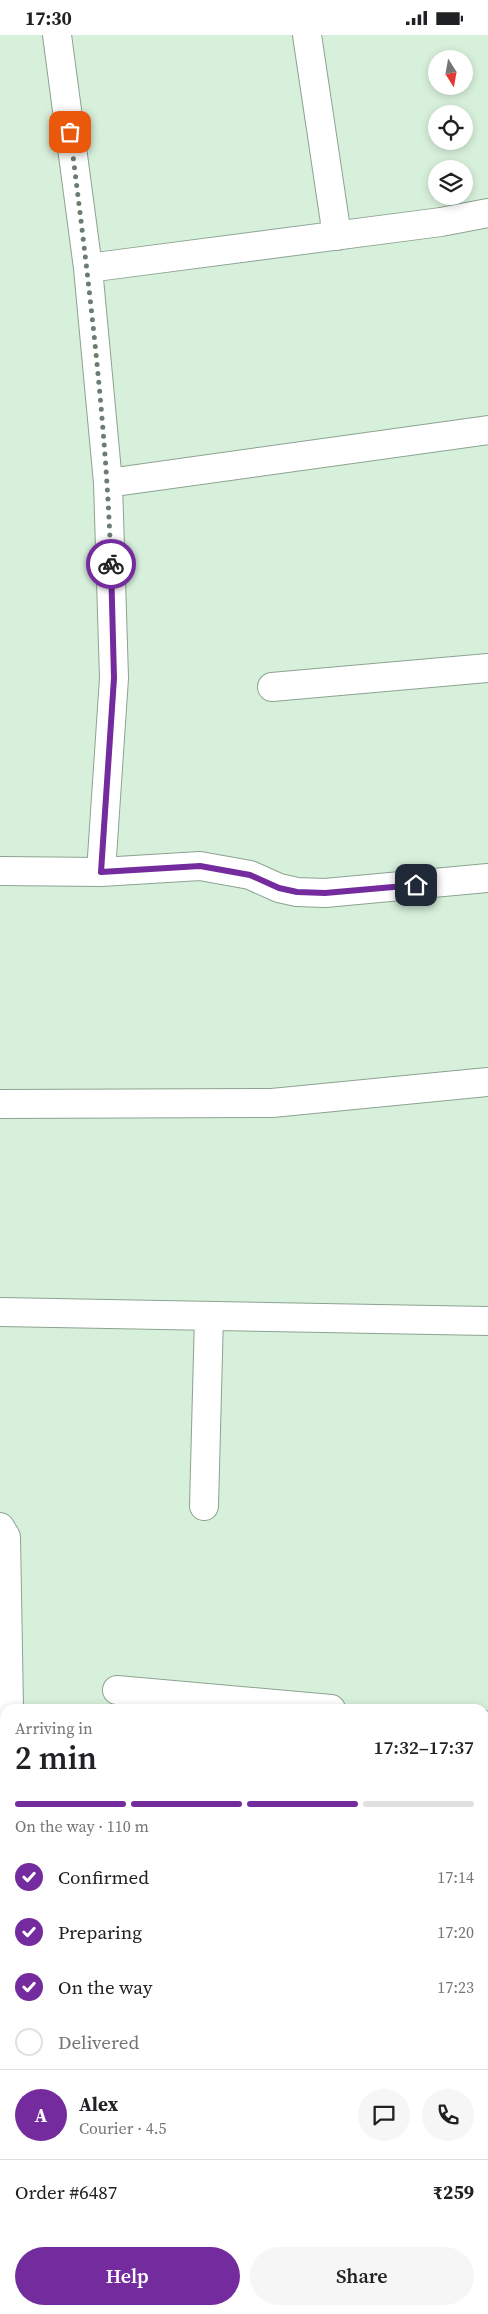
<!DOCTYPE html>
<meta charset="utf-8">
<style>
body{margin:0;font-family:"Source Serif 4",serif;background:#f6f6f6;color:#202124;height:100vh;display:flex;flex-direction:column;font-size:19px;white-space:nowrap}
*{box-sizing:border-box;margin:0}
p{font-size:16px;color:#757577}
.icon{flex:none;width:28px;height:28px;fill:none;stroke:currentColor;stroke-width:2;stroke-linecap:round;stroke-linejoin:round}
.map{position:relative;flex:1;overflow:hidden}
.drawer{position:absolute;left:0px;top:1669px;width:489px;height:611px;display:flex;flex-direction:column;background:#fff;border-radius:15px 15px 0 0;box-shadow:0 2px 8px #0003}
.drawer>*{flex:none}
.needle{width:32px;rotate:169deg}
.buttons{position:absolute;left:428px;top:15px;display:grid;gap:10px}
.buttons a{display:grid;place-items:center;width:45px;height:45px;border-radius:50%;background:#fff;box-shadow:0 2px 8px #0003;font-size:25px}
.pin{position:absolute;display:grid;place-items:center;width:42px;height:42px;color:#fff;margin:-21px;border-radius:10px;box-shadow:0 2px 8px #0006}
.courier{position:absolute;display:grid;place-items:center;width:50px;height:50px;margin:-25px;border:4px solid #742b9e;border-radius:50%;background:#fff;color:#222;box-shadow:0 1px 6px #0007}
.summary em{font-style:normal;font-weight:600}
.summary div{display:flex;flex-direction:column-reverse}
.summary{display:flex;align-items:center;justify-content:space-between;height:85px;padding:0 15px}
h1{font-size:32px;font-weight:600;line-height:38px}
.bar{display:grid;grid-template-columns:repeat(4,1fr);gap:8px 5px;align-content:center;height:60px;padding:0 15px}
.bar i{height:6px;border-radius:4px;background:#e0e0e0}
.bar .active{background:#742b9e}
.bar p{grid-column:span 4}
.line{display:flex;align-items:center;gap:12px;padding:0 15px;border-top:1px solid #e0e0e0}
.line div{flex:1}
.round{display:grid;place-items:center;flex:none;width:52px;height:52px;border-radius:26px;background:#f6f6f6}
ol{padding:0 15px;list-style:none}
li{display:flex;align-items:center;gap:15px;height:55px}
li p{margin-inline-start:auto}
li .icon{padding:5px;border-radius:50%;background:#742b9e;color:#fff;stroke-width:4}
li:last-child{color:#757577}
li i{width:28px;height:28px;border:2px solid #e0e0e0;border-radius:50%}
.action{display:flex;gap:10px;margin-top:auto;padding:10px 15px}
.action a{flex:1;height:58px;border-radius:30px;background:#742b9e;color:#fff;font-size:20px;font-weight:600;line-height:58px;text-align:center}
.action a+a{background:#f6f6f6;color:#202124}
.status{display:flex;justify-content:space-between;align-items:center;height:35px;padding:0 25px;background:#fff;direction:ltr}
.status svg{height:14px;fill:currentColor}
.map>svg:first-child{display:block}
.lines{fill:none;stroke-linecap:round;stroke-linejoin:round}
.street-casing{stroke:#8ca391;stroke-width:30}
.secondary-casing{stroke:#8ca391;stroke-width:30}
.street{stroke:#fff;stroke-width:28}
.secondary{stroke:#e3ebbc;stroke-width:28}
.rail{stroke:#889a8b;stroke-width:4;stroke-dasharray:2.5 5;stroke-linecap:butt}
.done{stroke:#6c7c6f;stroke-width:5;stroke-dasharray:0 9}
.route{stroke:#742b9e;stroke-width:6}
</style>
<div class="status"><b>17:30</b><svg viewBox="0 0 49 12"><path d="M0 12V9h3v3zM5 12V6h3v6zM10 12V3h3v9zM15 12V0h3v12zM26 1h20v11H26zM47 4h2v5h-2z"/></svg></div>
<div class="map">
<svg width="488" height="2279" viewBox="0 0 488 2279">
<rect width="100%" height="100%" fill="#d7f0db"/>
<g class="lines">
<defs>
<path id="street" d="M 57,0 L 88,233
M 307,0 L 337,201
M 108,448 L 88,233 L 441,187 L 488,178
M 272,652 L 488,633
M 0,836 L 101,837 L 200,831 L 250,840 L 279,853 L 297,857 L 325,858 L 488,843
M 101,837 L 114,643 L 108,448 L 488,395
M 0,1069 L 272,1068 L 488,1047
M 0,1277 L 488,1286
M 204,1471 L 209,1281
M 0,1492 L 6,1502 L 9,1674
M 117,1655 L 331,1674
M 484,1690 L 488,1691
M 484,1737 L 488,1719
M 0,1746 L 5,1746"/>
<path id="secondary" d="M 484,1793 L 488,1792
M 0,1875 L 5,1874"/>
</defs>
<use href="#street" class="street-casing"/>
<use href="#secondary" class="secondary-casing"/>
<use href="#street" class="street"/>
<use href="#secondary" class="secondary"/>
<path class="rail" d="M 484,1919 L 488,1918
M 484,1947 L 488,1946
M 0,2004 L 5,2003
M 484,2020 L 488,2020
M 0,2032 L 5,2032
M 484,2047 L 488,2046
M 0,2106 L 5,2105
M 0,2135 L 5,2135
M 0,2195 L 5,2195
M 484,2197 L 488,2196"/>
</g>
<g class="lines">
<path class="done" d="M 70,97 C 88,241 106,384 111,529"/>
<path class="route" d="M 111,529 L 114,643 L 101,837 L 200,831 L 250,840 L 279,853 L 297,857 L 325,858 L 416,850"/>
</g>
</svg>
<div class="buttons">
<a><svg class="needle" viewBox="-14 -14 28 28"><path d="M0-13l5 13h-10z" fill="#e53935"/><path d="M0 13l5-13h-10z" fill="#757577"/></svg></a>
<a><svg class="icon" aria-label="locate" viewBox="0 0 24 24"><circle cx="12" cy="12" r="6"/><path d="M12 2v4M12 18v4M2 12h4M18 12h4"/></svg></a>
<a><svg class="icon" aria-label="layers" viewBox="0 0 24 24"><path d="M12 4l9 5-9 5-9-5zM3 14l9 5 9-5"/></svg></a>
</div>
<div class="pin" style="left:70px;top:97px;background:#ea580c"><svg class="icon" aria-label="bag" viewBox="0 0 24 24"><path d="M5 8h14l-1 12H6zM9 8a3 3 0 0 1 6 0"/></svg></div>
<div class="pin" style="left:416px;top:850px;background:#1f2937"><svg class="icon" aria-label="home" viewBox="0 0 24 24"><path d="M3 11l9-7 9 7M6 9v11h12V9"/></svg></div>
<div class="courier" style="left:111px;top:529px"><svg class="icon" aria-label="bike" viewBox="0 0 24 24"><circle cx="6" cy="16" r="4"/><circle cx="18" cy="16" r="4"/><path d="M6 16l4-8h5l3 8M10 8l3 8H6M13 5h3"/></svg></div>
<section class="drawer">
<div class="summary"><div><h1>2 min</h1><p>Arriving in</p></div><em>17:32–17:37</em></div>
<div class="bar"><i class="active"></i><i class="active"></i><i class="active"></i><i></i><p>On the way · 110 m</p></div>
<ol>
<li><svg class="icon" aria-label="check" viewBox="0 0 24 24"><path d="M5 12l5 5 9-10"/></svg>Confirmed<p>17:14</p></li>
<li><svg class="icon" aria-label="check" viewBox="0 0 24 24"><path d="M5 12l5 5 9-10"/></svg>Preparing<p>17:20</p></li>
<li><svg class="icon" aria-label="check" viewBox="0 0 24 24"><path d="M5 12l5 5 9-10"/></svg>On the way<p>17:23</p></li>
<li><i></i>Delivered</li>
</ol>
<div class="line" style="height:90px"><b class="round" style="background:#742b9e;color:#fff">A</b><div><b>Alex</b><p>Courier · 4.5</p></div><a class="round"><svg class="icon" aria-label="chat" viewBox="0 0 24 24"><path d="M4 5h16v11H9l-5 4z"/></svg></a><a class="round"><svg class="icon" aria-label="phone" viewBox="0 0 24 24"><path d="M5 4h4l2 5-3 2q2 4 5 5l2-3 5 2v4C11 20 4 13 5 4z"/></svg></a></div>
<div class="line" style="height:65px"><div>Order #6487</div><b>₹259</b></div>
<div class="action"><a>Help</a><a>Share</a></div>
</section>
</div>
